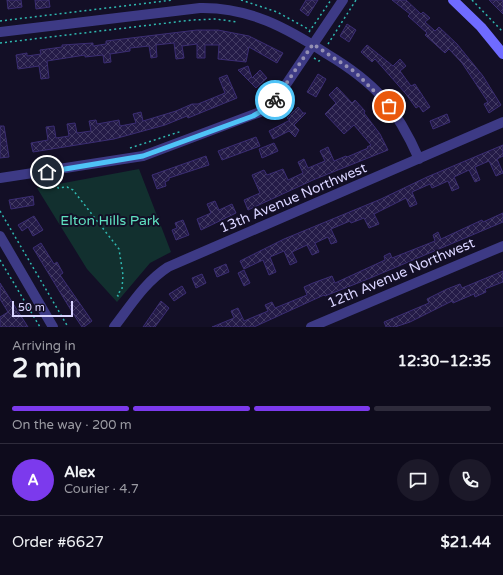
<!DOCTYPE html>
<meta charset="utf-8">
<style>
body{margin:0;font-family:"Varela Round",sans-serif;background:#1c1929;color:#f1f3f6;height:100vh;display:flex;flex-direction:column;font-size:15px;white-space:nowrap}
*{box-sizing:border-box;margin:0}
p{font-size:13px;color:#9b9ba3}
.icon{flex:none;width:22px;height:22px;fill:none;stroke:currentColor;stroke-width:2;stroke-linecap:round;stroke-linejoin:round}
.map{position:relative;height:327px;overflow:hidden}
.drawer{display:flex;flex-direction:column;background:#0e0b1c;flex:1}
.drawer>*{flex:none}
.scale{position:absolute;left:12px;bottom:10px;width:61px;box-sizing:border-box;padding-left:4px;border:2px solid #d9d4ff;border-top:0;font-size:11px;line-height:14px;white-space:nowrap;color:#d9d4ff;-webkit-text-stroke:3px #130f26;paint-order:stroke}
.pin{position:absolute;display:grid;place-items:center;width:34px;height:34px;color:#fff;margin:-17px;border:2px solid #fff;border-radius:50%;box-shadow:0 1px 4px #0007}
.courier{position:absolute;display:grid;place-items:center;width:40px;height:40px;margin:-20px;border:3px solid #4fc3f7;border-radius:50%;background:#fff;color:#222;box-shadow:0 1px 5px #0007}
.summary em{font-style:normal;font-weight:800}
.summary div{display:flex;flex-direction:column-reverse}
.summary{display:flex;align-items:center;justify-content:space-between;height:68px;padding:0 12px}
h1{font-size:26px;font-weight:800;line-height:30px}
.bar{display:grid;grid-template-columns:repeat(4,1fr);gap:6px 4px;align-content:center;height:48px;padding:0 12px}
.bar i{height:5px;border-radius:3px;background:#2e2b3b}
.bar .selected{background:#7c3aed}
.bar p{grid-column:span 4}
.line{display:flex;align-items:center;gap:10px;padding:0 12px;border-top:1px solid #2e2b3b}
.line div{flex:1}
.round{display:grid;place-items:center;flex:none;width:42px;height:42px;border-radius:21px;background:#1c1929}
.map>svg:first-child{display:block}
.park{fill:#12302f}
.building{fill:url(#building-cross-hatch);stroke:#3b2d73}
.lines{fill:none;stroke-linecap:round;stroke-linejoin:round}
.path{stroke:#2fb8b0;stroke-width:1.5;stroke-dasharray:2 3;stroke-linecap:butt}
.minor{stroke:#3d3a85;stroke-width:10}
.secondary{stroke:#6f6bff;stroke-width:10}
.done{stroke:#948fb3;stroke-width:4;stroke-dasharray:0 7.2}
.route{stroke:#4fc3f7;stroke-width:5}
.labels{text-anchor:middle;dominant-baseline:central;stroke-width:4;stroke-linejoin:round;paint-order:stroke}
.street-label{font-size:14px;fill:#d9d4ff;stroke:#130f26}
.park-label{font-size:14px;fill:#5fe0c0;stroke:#130f26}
</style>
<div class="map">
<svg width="503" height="327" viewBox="0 0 503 327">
<defs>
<pattern id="building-cross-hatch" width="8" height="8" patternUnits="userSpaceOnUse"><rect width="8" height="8" fill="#241b47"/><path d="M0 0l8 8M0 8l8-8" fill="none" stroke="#433b63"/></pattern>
</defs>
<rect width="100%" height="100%" fill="#130f26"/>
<path class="park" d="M 139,169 L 171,252 L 150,263 L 117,302 L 87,269 L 37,188 Z"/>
<path class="building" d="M 7,0 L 21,0 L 22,7 L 8,9 Z
M 35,0 L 49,0 L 50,7 L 36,9 Z
M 306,0 L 318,0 L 308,16 L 300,10 Z
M 392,0 L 406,0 L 421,14 L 423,12 L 430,18 L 425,22 L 435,31 L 439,27 L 457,44 L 483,76 L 501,105 L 489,113 L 484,104 L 488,102 L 462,63 L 449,49 L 445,53 L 425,35 L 427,33 L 408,16 L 410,14 Z
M 489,0 L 503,0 L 503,14 Z
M 347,24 L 356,30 L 349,42 L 340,36 Z
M 197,30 L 218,30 L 249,36 L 283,53 L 277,63 L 249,47 L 246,62 L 218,59 L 219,45 L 205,45 L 205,58 L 197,58 L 197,44 L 182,46 L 184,58 L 176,59 L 174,43 L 156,45 L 157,57 L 151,58 L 149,46 L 130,48 L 130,51 L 110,54 L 111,62 L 104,63 L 103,55 L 85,57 L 85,55 L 47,61 L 49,78 L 41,79 L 39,66 L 18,69 L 16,55 L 27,53 L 27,56 L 41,54 L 40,50 L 62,47 L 62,45 L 93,43 L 93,46 L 106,44 L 106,41 Z
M 367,45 L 393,66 L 400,59 L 406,66 L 400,71 L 411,86 L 415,84 L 430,107 L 423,112 L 419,106 L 416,108 L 406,94 L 375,59 L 372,62 L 361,52 Z
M 248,66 L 252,78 L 260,70 L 267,78 L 256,88 L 238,70 Z
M 318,74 L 326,79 L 316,97 L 307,92 Z
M 227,75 L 237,98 L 188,118 L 187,116 L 165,125 L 114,139 L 33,152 L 31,143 L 48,140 L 46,127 L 54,126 L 56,138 L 69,136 L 67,124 L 75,123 L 77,133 L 91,131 L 89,121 L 96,120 L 97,124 L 119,120 L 120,126 L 136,123 L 133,114 L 141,112 L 143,121 L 176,111 L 192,104 L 198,104 L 225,93 L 219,78 Z
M 337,87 L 352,103 L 355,100 L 365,111 L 364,113 L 380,134 L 388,150 L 313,180 L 248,210 L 244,200 L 260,193 L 252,175 L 264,170 L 267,175 L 283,169 L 288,180 L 303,173 L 298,162 L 304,159 L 308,168 L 325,161 L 320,151 L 328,147 L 334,161 L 346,156 L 347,157 L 368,148 L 367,147 L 371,145 L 354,125 L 344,134 L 325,114 L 336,103 L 329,95 Z
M 298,107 L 303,113 L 306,113 L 294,125 L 299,130 L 295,137 L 289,131 L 273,139 L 269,131 L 290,120 L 287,118 Z
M 447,114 L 450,122 L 433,129 L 430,121 Z
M 0,126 L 4,126 L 9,157 L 0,158 Z
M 256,137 L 260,146 L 222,160 L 218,151 Z
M 274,143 L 278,151 L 262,158 L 259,149 Z
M 503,145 L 503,156 L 497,159 L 503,173 L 496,176 L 489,161 L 475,167 L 480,180 L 475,182 L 469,170 L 454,177 L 459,188 L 452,191 L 448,181 L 432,188 L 430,184 L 412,192 L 417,204 L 410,207 L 406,198 L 374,214 L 379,224 L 369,228 L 364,218 L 351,223 L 350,221 L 331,229 L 337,242 L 331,244 L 328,237 L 315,243 L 319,252 L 312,255 L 307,245 L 292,252 L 297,262 L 290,265 L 284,251 L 270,257 L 276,272 L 269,275 L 263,260 L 244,269 L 240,261 L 284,239 L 381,199 L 427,177 Z
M 206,156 L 209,165 L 169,178 L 169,180 L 165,182 L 166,186 L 157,189 L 152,175 Z
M 33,196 L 34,205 L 11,209 L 9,200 Z
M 215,201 L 219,210 L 232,204 L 236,213 L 201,230 L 197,219 L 211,213 L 207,204 Z
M 503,213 L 503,222 L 368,279 L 325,296 L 324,295 L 254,327 L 212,327 L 234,318 L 231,311 L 238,308 L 244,321 L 268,311 L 265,305 L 272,302 L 275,308 L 307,295 L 304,287 L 313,283 L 332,276 L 335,283 L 385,260 L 384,256 L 390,253 L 392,258 L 435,241 L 433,235 L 438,232 L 441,239 L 482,220 L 483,222 Z
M 34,216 L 43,230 L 33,236 L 28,227 L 22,231 L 18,225 Z
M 183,220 L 189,235 L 176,240 L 172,230 L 177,228 L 175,223 Z
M 41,243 L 54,264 L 57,262 L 63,273 L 60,275 L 92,321 L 84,327 L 82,327 L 74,315 L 33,248 Z
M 226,264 L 229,272 L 217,277 L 214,269 Z
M 244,270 L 250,283 L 244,286 L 238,273 Z
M 503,271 L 503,282 L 485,289 L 486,292 L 475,297 L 474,294 L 453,303 L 452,301 L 410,322 L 395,327 L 386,327 L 384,322 L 429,303 L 427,299 L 447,289 L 460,284 L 462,288 Z
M 202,274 L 206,283 L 196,288 L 192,278 Z
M 0,283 L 28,327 L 0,327 L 0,317 L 8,312 L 0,299 Z
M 182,286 L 186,293 L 174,301 L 169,294 Z
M 161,301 L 169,308 L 155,327 L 143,327 Z"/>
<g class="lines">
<path class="path" d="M 241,0 L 277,12 L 310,30
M 472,0 L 503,32
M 0,21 L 173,0
M 309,32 L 331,0
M 0,43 L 192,20 L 216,19 L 237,22
M 328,44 L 356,0
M 314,58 L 319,61 L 320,60
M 130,148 L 182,131
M 57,182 L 58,188 L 67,187 L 73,190 L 119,249 L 123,275 L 122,289 L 117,295 L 120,298
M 0,211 L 68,327
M 0,260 L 40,327"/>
<path class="minor" d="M 0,32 L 200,8 C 249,7 287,28 327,54 C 347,66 366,79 382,97 C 398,116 409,136 419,159
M 0,178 L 143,156 L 260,112 L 268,107 L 281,92 L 343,0
M 0,236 L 53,327
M 114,327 C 131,305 145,282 168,267 L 503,122
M 311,327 L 503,246"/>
<path class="secondary" d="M 453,0 L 481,27 L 503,54"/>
</g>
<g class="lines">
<path class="done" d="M 275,100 L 313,44 L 355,72 L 389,106"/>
<path class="route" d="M 47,172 L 143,156 L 253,116 L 268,107 L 275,100"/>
</g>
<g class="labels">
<g class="street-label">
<text transform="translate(293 198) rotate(-23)">13th Avenue Northwest</text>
<text transform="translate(401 273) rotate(-23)">12th Avenue Northwest</text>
</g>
<g class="park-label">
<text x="110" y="220">Elton Hills Park</text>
</g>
</g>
</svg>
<div class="scale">50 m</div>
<div class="pin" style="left:389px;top:106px;background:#ea580c"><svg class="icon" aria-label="bag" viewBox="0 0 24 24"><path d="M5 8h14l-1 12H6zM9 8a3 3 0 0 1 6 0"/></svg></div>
<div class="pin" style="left:47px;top:172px;background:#1f2937"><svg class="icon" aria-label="home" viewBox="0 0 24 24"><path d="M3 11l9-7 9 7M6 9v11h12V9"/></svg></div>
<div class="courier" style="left:275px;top:100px"><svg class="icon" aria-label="bike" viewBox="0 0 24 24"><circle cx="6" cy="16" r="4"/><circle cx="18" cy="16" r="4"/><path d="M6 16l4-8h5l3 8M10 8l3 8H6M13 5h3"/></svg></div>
</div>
<section class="drawer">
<div class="summary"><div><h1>2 min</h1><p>Arriving in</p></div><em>12:30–12:35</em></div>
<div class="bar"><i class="selected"></i><i class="selected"></i><i class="selected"></i><i></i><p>On the way · 200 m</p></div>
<div class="line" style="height:72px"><b class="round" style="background:#7c3aed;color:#fff">A</b><div><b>Alex</b><p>Courier · 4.7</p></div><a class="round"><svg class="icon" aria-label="chat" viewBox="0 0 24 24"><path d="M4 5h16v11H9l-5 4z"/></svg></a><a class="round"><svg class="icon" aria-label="phone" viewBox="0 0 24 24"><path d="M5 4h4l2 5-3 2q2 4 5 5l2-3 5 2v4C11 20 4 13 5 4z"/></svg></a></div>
<div class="line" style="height:52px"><div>Order #6627</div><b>$21.44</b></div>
</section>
